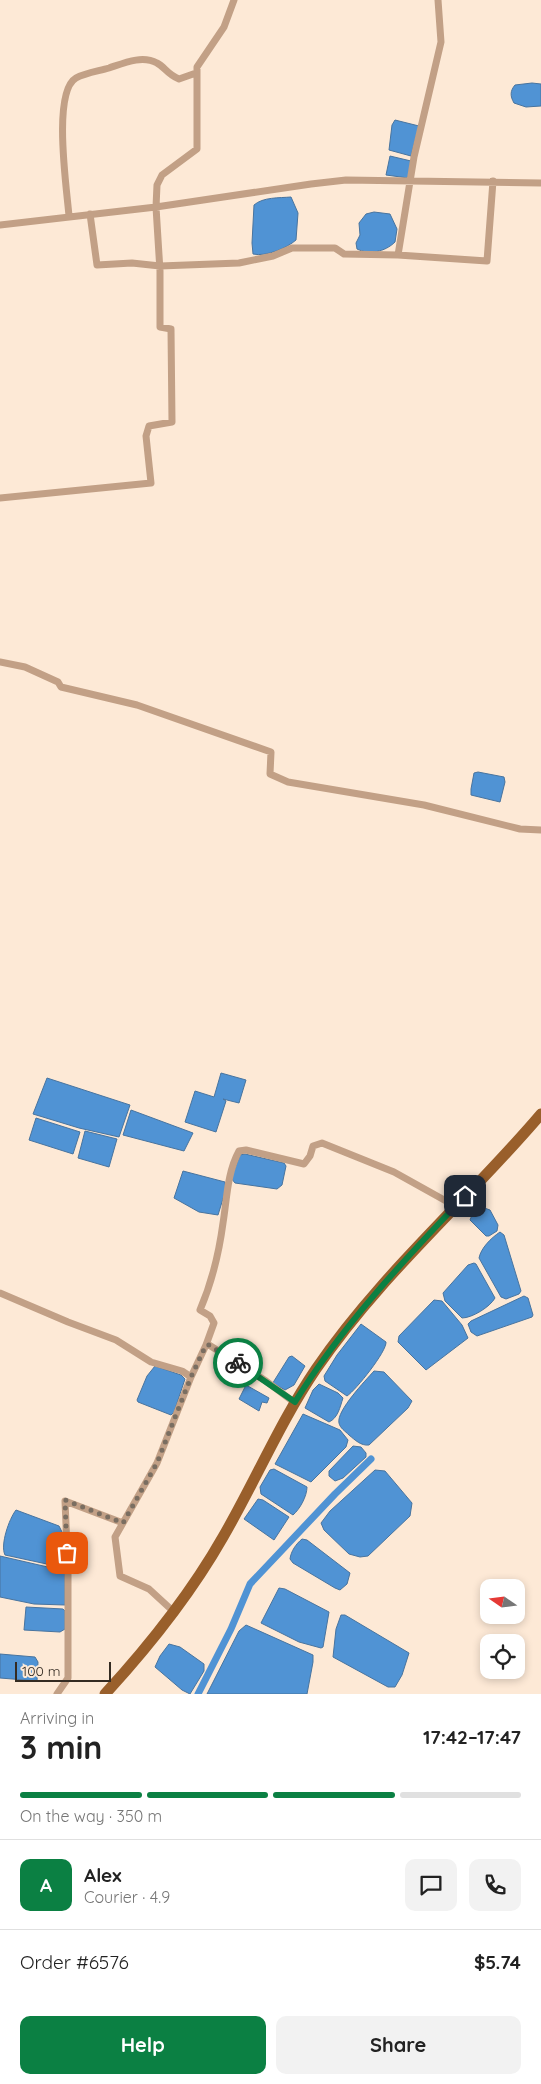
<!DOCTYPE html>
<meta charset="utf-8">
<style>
body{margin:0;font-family:Quicksand,sans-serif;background:#f2f2f2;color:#222;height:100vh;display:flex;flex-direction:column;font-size:19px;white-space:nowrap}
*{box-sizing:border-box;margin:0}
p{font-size:16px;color:#767676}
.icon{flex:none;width:28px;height:28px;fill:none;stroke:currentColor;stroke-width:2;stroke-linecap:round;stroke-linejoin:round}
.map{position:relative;height:1694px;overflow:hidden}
.side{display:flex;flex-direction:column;background:#fff;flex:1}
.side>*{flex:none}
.needle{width:32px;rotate:284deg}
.tools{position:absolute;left:480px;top:1579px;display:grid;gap:10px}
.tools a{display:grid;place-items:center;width:45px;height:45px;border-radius:10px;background:#fff;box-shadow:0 2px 8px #0003;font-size:25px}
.scale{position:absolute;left:15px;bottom:12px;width:96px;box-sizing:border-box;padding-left:5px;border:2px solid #342b22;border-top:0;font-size:14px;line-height:18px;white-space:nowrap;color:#342b22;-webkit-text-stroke:4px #fde9d6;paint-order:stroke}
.pin{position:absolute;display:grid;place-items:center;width:42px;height:42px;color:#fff;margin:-21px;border-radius:10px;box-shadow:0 2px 8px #0006}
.courier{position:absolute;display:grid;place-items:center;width:50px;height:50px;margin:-25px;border:4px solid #0b8043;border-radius:50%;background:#fff;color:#222;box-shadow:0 1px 6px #0007}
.summary em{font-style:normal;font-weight:700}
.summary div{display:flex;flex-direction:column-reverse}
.summary{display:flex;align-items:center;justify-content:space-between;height:85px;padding:0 20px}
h1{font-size:32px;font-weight:700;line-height:38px}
.bar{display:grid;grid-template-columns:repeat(4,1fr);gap:8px 5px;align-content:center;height:60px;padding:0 20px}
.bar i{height:6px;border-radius:4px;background:#e0e0e0}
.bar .on{background:#0b8043}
.bar p{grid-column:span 4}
.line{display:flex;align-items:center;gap:12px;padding:0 20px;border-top:1px solid #e0e0e0}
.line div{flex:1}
.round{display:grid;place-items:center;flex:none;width:52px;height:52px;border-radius:10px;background:#f2f2f2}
.primary-button{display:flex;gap:10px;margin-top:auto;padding:10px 20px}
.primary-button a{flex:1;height:58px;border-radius:10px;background:#0b8043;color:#fff;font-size:20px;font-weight:700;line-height:58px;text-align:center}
.primary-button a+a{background:#f2f2f2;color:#222}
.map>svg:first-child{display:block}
.water{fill:#5093d4;stroke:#48749f}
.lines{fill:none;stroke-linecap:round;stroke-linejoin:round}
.canal{stroke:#5093d4;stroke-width:7}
.minor{stroke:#c2a086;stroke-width:7}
.primary{stroke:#995f2b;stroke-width:11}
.done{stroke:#7a6e61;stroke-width:5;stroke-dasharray:0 9}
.route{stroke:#0b8043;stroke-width:6}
</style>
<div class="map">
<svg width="541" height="1694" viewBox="0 0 541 1694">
<rect width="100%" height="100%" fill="#fde9d6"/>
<path class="water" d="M 532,83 L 541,84 L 541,106 L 526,107 L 514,103 C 510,96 510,91 515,85 Z
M 395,120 L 419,126 L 411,156 L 389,150 L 392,125 Z
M 390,156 L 411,161 L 408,178 L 386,175 Z
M 291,197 L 298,213 L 296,240 C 287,248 266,257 253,254 L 252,243 L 254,205 C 263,197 279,198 291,197 Z
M 374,212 L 390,214 L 397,229 L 395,242 C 385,252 369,255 357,249 L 356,243 L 360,235 L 359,223 L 366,214 Z
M 478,772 L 504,777 L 505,782 L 500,802 L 471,795 L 471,789 L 474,773 Z
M 221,1073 L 246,1080 L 239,1103 L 223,1099 L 226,1101 L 216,1132 L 185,1122 L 195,1091 L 214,1097 Z
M 47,1078 L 130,1105 L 119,1137 L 79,1128 L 33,1114 Z
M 131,1110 L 193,1133 L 184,1151 L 123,1135 Z
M 36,1118 L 80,1132 L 73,1154 L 29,1140 Z
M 85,1131 L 117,1139 L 109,1167 L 78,1158 Z
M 245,1154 L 284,1163 L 286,1166 L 282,1185 L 277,1189 L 235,1183 L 231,1178 L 240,1155 Z
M 183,1171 L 225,1182 L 226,1189 L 218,1215 L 199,1212 L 174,1198 Z
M 479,1206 L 490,1210 L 498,1225 L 497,1231 L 489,1236 L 486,1236 L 470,1220 L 474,1210 Z
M 500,1232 L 504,1235 L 521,1291 L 519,1294 L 506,1299 L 501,1297 L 479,1258 C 481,1248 491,1238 500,1232 Z
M 474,1263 L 476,1264 L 495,1298 C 490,1307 472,1318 462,1318 L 445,1301 L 443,1293 L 468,1265 Z
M 524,1296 L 528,1298 L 533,1315 L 532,1317 L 477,1336 L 471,1332 L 468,1324 L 471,1321 Z
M 434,1300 L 442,1301 L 462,1325 L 468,1338 L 426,1370 L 398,1342 L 399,1336 Z
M 361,1324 L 386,1342 C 387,1351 356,1390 347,1396 L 325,1381 L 324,1376 L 337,1355 Z
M 292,1356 L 305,1366 L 294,1385 L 285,1390 L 273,1383 L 274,1381 L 289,1357 Z
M 155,1366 L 181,1375 L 185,1379 L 174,1412 L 171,1415 L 138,1402 L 137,1400 L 147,1376 Z
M 374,1371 L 384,1372 L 412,1401 L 408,1408 L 369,1445 C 361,1446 355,1440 349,1435 C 345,1431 340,1428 339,1423 C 336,1411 366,1380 374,1371 Z
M 319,1384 L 338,1393 L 343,1398 C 340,1407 338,1418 329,1422 L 305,1408 L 313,1390 Z
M 246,1385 L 269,1398 L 267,1403 L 262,1402 L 259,1411 L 239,1399 Z
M 303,1414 L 340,1430 L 348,1440 L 346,1447 L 311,1482 L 275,1464 Z
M 353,1446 L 361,1447 L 366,1453 L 366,1457 L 343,1478 L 335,1481 L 329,1476 L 329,1471 Z
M 274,1469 L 307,1487 C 307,1496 300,1509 293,1515 L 261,1494 L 260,1487 L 270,1470 Z
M 375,1470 L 385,1471 L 412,1503 L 410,1516 L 368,1556 L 360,1557 L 349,1554 L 324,1530 L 321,1523 L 330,1511 Z
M 258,1499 L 263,1500 L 289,1517 L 274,1540 L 244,1519 Z
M 16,1510 L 59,1526 L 62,1532 L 56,1566 L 5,1555 C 0,1545 9,1519 16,1510 Z
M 302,1539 L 307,1540 L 350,1573 L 347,1584 L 340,1590 L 335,1588 L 293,1563 L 290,1559 C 291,1551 296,1544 302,1539 Z
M 0,1556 L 65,1571 L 65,1605 L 34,1604 L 0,1597 Z
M 279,1588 L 285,1589 L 329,1612 L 323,1647 L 321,1648 L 299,1642 L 261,1623 Z
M 26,1607 L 63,1609 L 65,1611 L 65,1629 L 60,1632 L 24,1630 Z
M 341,1615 L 345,1615 L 409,1653 L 402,1675 L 395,1687 L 388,1687 L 333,1657 L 336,1629 Z
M 246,1625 L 313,1655 L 313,1662 L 307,1694 L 207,1694 L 239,1631 Z
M 169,1644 L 180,1647 L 204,1664 L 204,1671 L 190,1694 L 182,1690 L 155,1667 L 160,1656 Z
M 0,1654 L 35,1657 L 38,1662 L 37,1681 L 0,1678 Z"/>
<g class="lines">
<path class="canal" d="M 198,1694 L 231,1629 L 250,1584 L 335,1494 L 371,1459"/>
<path class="minor" d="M 90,214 L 97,265 L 132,263 L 160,266 L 239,263 L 273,256 L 292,248 L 335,248 L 344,254 L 398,255 L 487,261 L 493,181
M 69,216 C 67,190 52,92 76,78 C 85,73 99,71 109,68 C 124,63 142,55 157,63 C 165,67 167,74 179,79 L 196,73
M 0,225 L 156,207 L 311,184 L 346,180 L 541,183
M 398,255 L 414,157 L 441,42 L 438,0
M 0,498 L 151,483 L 146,436 L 149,426 L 172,422 L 171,329 L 160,327 L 160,271 L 156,207 L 157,185 L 162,175 L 197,149 L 197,67 L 224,27 L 234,0
M 0,662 L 25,667 L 58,682 L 61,687 L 137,705 L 271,752 L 270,774 L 288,782 L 424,805 L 520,829 L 541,830
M 0,1293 L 68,1322 L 116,1340 L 151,1362 L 182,1371 L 191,1377
M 206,1345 L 214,1323 L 210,1316 L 200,1310 C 212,1282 219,1253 223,1223 C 227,1199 227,1173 239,1151 L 246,1150 L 304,1164 L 310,1156 L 313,1146 L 322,1143 L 394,1172 L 455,1206
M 174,1612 L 149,1589 L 120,1576 L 115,1537 L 157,1463 L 191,1377 L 206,1345 L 209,1345 L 266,1381 L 295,1403
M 57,1694 L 68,1678 L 68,1571 L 65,1501 L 123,1523"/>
<path class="primary" d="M 105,1694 C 150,1645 190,1595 223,1537 C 255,1482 280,1422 316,1369 C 380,1275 468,1200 541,1114"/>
</g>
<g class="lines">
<path class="done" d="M 67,1553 L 65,1500 L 123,1523 L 157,1463 L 191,1377 L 206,1345 L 209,1345 L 238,1363"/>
<path class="route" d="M 238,1363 L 295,1402 C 342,1326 403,1261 465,1196"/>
</g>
</svg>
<div class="tools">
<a><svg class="needle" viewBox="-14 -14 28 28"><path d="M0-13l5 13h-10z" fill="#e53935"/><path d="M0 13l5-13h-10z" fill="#767676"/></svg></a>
<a><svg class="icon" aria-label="locate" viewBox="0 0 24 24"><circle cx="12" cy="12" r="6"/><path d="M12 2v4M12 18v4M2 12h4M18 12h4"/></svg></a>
</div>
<div class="scale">100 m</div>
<div class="pin" style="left:67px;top:1553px;background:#ea580c"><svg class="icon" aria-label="bag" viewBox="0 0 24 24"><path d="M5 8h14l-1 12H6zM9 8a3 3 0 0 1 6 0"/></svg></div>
<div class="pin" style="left:465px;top:1196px;background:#1f2937"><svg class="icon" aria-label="home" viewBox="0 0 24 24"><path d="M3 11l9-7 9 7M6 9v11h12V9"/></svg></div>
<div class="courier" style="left:238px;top:1363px"><svg class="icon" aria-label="bike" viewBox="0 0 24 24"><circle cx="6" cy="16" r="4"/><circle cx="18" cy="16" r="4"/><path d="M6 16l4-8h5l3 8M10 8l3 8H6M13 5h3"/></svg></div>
</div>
<section class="side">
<div class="summary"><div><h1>3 min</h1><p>Arriving in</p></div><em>17:42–17:47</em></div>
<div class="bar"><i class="on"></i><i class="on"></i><i class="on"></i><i></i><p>On the way · 350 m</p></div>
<div class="line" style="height:90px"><b class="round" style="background:#0b8043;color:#fff">A</b><div><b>Alex</b><p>Courier · 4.9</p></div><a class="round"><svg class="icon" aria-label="chat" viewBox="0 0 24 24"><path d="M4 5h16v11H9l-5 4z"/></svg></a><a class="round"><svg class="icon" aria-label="phone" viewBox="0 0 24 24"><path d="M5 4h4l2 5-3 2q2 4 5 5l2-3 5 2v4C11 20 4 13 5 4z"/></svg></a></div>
<div class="line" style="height:65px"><div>Order #6576</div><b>$5.74</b></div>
<div class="primary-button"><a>Help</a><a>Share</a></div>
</section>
